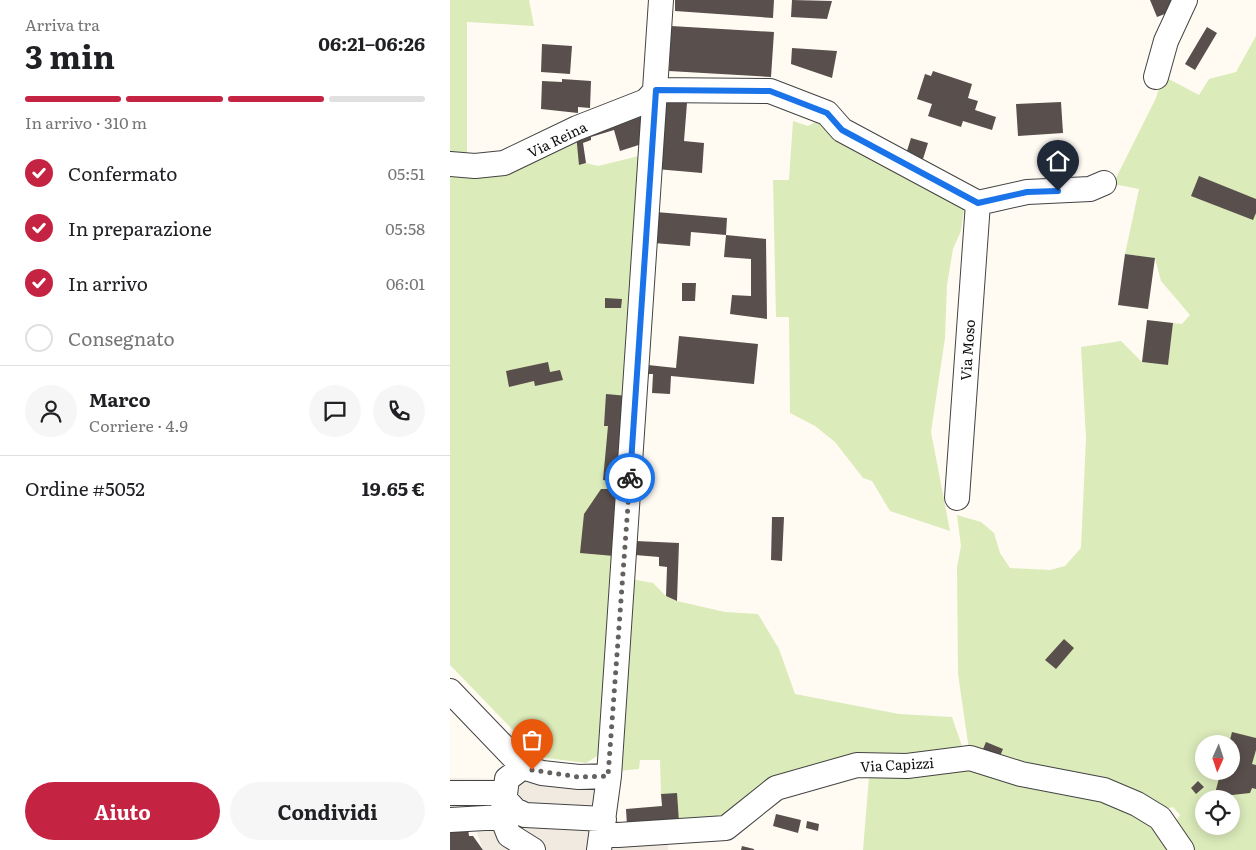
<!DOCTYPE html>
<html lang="it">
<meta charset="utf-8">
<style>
body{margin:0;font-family:Literata,serif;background:#f6f6f6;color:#202124;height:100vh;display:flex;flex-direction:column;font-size:19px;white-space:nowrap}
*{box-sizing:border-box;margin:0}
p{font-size:16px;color:#757577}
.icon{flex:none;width:28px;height:28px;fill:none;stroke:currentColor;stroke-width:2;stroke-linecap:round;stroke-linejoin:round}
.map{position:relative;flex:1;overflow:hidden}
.sheet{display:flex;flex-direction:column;background:#fff;width:450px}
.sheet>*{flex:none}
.needle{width:32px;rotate:183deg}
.buttons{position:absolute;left:745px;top:735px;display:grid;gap:10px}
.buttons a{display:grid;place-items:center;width:45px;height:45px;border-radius:50%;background:#fff;box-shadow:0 2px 12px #0003;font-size:25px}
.pin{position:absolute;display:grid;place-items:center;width:42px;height:42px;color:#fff;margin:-51px -21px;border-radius:50% 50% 50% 0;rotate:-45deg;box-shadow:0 0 5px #0007}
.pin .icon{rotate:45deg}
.courier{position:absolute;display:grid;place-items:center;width:50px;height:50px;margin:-25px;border:4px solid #1a73e8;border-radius:50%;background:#fff;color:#222;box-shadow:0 1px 6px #0007}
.summary em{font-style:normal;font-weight:700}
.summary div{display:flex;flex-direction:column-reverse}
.summary{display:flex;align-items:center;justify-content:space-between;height:85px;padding:0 25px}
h1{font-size:32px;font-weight:700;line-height:38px}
.bar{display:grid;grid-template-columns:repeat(4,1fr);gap:8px 5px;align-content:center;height:60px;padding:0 25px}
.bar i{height:6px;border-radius:4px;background:#e0e0e0}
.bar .selected{background:#c52342}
.bar p{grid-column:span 4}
.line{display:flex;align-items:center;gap:12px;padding:0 25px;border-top:1px solid #e0e0e0}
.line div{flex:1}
.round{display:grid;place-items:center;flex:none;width:52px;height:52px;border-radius:26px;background:#f6f6f6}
ol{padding:0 25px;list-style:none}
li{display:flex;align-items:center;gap:15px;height:55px}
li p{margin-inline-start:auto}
li .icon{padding:5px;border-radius:50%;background:#c52342;color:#fff;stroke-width:4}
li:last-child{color:#757577}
li i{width:28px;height:28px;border:2px solid #e0e0e0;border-radius:50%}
.primary-button{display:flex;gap:10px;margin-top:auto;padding:10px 25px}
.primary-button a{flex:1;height:58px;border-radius:30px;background:#c52342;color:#fff;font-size:20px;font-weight:700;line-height:58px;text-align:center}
.primary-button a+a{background:#f6f6f6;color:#202124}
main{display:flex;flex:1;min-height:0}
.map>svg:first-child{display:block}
.green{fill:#dbebba;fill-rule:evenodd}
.plaza{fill:#f1eae0}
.building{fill:#594f4c}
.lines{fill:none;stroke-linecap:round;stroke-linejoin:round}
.minor-casing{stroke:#434343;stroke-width:26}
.minor{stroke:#fff;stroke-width:24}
.done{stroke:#64625f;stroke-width:5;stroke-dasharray:0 9}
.route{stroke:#1a73e8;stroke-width:6}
.labels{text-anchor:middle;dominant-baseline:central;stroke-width:5;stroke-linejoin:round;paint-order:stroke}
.street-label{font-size:14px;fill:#101010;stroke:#fff}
</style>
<main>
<section class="sheet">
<div class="summary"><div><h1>3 min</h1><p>Arriva tra</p></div><em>06:21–06:26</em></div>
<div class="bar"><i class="selected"></i><i class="selected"></i><i class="selected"></i><i></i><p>In arrivo · 310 m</p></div>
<ol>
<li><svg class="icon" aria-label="check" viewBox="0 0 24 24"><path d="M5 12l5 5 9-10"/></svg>Confermato<p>05:51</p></li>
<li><svg class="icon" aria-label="check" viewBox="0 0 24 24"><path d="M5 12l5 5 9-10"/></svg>In preparazione<p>05:58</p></li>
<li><svg class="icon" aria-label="check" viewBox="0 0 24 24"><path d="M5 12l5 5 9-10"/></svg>In arrivo<p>06:01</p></li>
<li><i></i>Consegnato</li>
</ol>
<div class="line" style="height:90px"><a class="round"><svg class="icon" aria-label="person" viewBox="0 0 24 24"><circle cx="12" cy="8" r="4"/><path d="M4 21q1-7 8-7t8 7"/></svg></a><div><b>Marco</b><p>Corriere · 4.9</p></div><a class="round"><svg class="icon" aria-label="chat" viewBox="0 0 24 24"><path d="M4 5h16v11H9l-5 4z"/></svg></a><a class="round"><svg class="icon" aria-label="phone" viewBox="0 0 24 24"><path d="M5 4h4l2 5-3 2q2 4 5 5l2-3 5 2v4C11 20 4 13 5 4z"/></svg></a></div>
<div class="line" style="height:65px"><div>Ordine #5052</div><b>19.65 €</b></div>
<div class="primary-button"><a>Aiuto</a><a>Condividi</a></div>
</section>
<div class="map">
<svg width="806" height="850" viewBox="0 0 806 850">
<rect width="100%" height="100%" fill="#fffbf3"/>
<path class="green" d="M 0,0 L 79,0 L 84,26 L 17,22 L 17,158 L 0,158 Z
M 806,36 L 806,850 L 740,850 L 723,825 L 730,815 L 723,807 L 709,811 L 519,750 L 508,674 L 507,567 L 511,546 L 507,515 L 531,522 L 544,533 L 550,553 L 560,568 L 600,570 L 615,566 L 631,548 L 636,438 L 631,347 L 671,341 L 692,362 L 718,365 L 723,323 L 732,324 L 740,315 L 711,281 L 705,258 L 675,254 L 689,189 L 663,184 L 706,98 L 713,76 L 749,95 L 759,79 L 786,72 ZM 754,744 L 781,744 L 781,771 L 754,771 ZM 754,799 L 781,799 L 781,826 L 754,826 Z
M 343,121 L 358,126 L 367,121 L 515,202 L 511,231 L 503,249 L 497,285 L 495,338 L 481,432 L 500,531 L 440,511 L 422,481 L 413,478 L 385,442 L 365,426 L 340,413 L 339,317 L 326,317 L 323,180 L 339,180 Z
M 126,134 L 130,165 L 136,163 L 148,166 L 193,155 L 153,747 L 147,756 L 136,763 L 89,757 L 0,665 L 0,169 Z
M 181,579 L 203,583 L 216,596 L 227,601 L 275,612 L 308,614 L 329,649 L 345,694 L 449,714 L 502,717 L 513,749 L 511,755 L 405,757 L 276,818 L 229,822 L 211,794 L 210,760 L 190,760 L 189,769 L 168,771 Z
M 519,764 L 682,807 L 725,850 L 413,850 L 419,777 Z"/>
<path class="plaza" d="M 159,776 L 153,833 L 218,832 L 218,850 L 33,850 L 25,827 L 0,831 L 0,778 L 57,779 Z"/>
<path class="building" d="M 225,0 L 324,0 L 323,18 L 225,11 Z
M 342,0 L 382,1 L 377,19 L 341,17 Z
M 700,0 L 726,0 L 720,12 L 707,17 Z
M 221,26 L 324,32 L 321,77 L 219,71 Z
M 757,27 L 767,33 L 745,70 L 735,64 Z
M 92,44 L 122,46 L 120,74 L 91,72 Z
M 342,48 L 387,51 L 382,78 L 341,64 Z
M 483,71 L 522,84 L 518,98 L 528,101 L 525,110 L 546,117 L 542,130 L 513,121 L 511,127 L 478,116 L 482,104 L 467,99 L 475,74 L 481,76 Z
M 112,79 L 141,81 L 140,108 L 128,107 L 128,113 L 91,109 L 92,81 L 112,82 Z
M 213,101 L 237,103 L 234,141 L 254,143 L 252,173 L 206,169 Z
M 611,102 L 613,133 L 568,136 L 566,104 Z
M 197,106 L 195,143 L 170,151 L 164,130 L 141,137 L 141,140 L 133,143 L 136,163 L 129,165 L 126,134 Z
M 461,138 L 478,143 L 473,159 L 456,154 Z
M 749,176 L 806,199 L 806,213 L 803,220 L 741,196 Z
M 206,212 L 277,218 L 276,235 L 316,239 L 317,319 L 280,314 L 282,295 L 301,296 L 301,259 L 274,257 L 276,235 L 241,232 L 240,246 L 204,243 Z
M 675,254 L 705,258 L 698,309 L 668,305 Z
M 232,283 L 246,283 L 245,301 L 232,301 Z
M 155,298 L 172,299 L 171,308 L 155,308 Z
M 697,320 L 723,323 L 718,365 L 692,362 Z
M 229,336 L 308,344 L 304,384 L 221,376 L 220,394 L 202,393 L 203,374 L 197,374 L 198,365 L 226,368 Z
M 98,362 L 100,372 L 110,370 L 113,380 L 85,386 L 84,381 L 59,387 L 56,371 Z
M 156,394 L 178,396 L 164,556 L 130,553 L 134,514 L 151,489 L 158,489 L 159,481 L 153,480 L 158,426 L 154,426 Z
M 322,517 L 334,517 L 332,561 L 321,560 Z
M 186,541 L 229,543 L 227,601 L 216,596 L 217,567 L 209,566 L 209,557 L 185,555 Z
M 614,639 L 624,648 L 606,669 L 595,660 Z
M 782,732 L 806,738 L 806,750 L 802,764 L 806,765 L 806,789 L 802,788 L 800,793 L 764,797 L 771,771 L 781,771 L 781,744 L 779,744 Z
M 536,742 L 553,749 L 548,761 L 531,754 Z
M 748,781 L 754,787 L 746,794 L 741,788 Z
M 227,793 L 229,822 L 177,826 L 176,809 L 212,806 L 211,794 Z
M 326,814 L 351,820 L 348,833 L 323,826 Z
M 357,821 L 369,824 L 368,831 L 356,828 Z
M 18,828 L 19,836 L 23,836 L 33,850 L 0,850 L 0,831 Z
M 292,846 L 304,849 L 304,850 L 291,850 Z"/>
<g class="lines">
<defs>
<path id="minor" d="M 706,77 L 716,41 L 735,0
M 0,164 L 25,166 L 54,163 L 127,128 L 196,101 L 206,90 L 320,91 L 377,113 L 392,130 L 528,203 L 577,192 L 640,189 L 654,183
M 507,498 L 528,203
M 0,691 L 73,767 L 92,773 L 129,777 L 159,776
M 73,767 L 57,779 L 52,817 L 59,835 L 83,850
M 0,793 L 54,793
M 54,798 L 65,810 L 75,815 L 154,819
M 0,820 L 52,817
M 153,833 L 168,835 L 276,828 L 326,788 L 407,765 L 457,766 L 520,758 L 571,774 L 654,790 L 687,804 L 710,818 L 732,850
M 149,850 L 159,776 L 211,0"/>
</defs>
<use href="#minor" class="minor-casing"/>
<use href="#minor" class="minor"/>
</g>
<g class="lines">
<path class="done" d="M 82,770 L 129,777 L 158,776 L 180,478"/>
<path class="route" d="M 180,478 L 206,90 L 320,91 L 377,113 L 392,130 L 528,203 L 577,192 L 608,191"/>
</g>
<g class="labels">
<g class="street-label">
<text transform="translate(107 139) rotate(-26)">Via Reina</text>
<text transform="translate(517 350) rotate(-86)">Via Moso</text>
<text transform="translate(447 764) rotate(-3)">Via Capizzi</text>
</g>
</g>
</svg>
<div class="buttons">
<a><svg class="needle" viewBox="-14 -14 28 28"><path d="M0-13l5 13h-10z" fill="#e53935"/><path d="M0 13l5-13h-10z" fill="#757577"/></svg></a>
<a><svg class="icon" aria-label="locate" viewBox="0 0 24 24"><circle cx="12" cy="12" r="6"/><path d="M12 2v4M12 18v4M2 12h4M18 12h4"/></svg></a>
</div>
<div class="pin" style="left:82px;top:770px;background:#ea580c"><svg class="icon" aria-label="bag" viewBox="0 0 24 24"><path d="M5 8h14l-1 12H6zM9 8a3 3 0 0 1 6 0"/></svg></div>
<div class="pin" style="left:608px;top:191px;background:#1f2937"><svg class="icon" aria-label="home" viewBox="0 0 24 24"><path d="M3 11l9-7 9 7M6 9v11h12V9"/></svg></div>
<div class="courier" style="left:180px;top:478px"><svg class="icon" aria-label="bike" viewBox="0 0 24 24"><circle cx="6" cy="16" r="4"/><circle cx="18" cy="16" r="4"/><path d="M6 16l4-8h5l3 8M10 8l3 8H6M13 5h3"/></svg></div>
</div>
</main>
